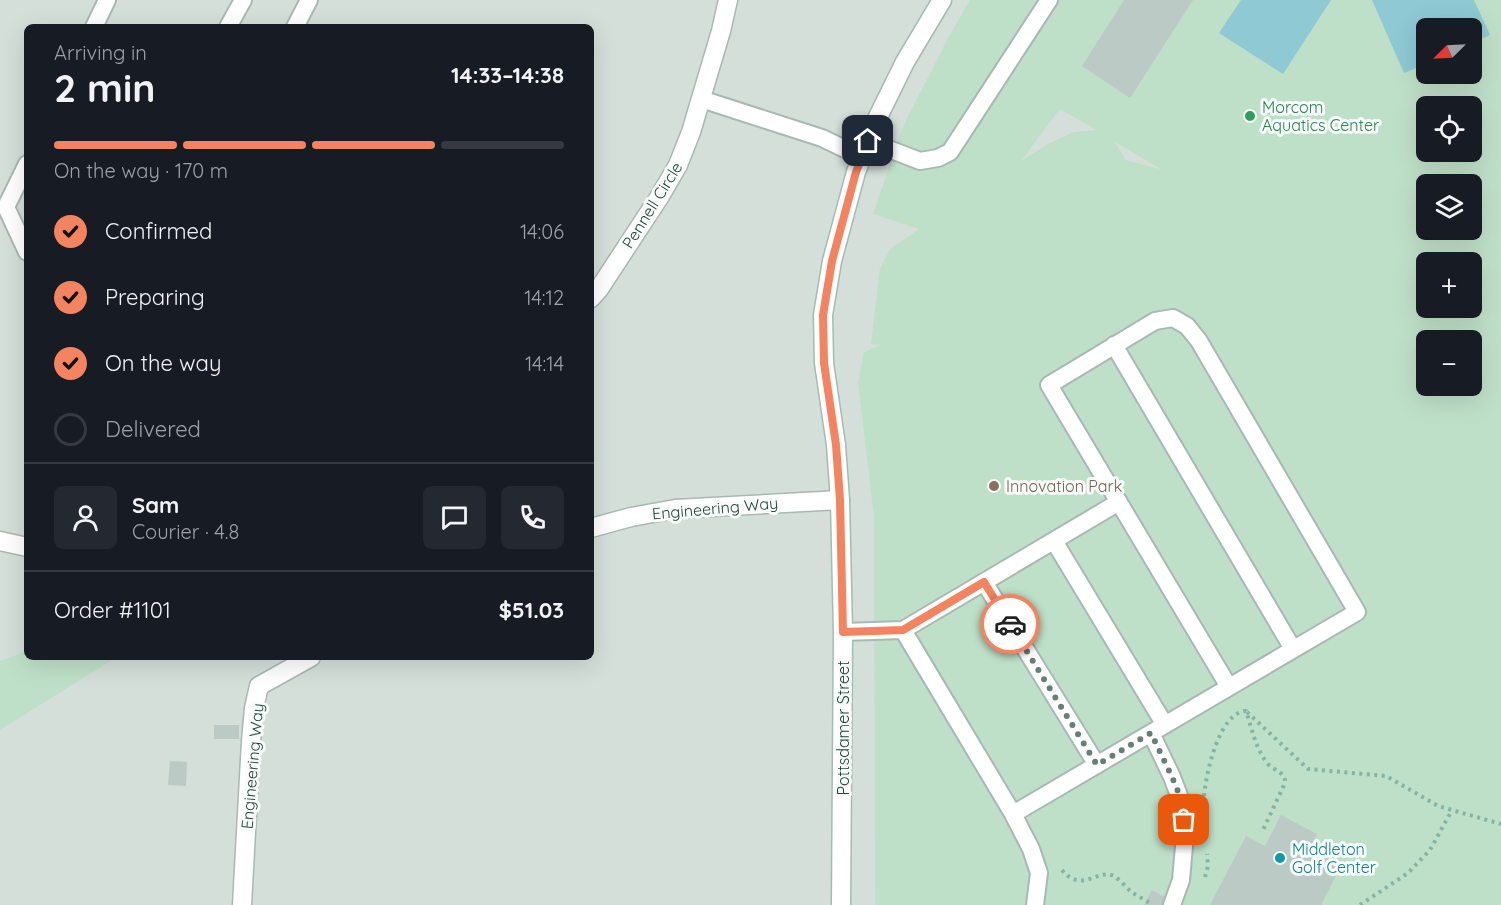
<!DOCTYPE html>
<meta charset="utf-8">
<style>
body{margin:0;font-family:Quicksand,sans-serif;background:#242831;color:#f1f3f6;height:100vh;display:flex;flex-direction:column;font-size:22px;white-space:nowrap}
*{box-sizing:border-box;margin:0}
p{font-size:20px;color:#9ea1a6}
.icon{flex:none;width:33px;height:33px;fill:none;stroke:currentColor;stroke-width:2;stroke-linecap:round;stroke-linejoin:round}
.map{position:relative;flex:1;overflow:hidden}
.panel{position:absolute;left:24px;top:24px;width:570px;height:636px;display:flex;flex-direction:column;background:#171b24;border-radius:9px;box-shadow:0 6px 24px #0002}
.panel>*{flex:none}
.needle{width:39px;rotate:246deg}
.controls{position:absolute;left:1416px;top:18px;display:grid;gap:12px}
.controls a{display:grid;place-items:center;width:66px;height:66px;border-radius:9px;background:#171b24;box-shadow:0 6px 24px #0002;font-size:30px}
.pin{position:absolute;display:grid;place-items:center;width:51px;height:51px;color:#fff;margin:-26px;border-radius:12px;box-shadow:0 3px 9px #0006}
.courier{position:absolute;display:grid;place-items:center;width:60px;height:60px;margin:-30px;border:4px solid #f4845f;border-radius:50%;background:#fff;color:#222;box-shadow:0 2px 8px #0007}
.headline em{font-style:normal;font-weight:800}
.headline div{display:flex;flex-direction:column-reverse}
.headline{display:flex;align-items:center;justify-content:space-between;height:102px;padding:0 30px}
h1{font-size:39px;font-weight:800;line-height:45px}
.bar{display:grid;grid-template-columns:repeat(4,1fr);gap:9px 6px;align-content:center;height:72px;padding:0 30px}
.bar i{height:8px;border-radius:4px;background:#363941}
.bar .active{background:#f4845f}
.bar p{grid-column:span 4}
.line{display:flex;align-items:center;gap:15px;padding:0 30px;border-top:2px solid #363941}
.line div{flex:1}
.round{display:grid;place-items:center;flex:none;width:63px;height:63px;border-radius:9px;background:#242831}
ol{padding:0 30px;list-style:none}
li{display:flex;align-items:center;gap:18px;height:66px}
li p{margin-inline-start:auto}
li .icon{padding:6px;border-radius:50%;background:#f4845f;color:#111;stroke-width:4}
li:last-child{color:#9ea1a6}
li i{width:33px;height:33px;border:3px solid #363941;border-radius:50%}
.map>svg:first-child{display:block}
.built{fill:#d4dfda;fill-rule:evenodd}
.green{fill:#bfe0c8;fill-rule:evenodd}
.water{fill:#8ec9d4}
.building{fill:#bbcac4}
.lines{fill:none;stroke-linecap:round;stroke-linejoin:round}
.lane-casing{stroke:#a8b8b2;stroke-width:20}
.street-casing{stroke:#a8b8b2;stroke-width:21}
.secondary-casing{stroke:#a4bbb3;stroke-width:21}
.path{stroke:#86b3a5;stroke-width:4;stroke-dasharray:3 4.5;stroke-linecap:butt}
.lane{stroke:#fff;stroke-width:16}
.street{stroke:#fff;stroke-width:18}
.secondary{stroke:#fff;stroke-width:18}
.done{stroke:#687f78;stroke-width:6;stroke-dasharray:0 10.8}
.route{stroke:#f4845f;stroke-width:8}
.leisure-dot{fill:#2e9e5b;stroke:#f7fbf9;stroke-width:2}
.education-dot{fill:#8d6e63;stroke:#f7fbf9;stroke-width:2}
.culture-dot{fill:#0f9aa8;stroke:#f7fbf9;stroke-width:2}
.labels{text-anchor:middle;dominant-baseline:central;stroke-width:6;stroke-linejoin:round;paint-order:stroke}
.leisure-label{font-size:16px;fill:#27864d;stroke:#f7fbf9;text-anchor:start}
.street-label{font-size:16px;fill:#24423a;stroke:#f7fbf9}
.education-label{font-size:16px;fill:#785e54;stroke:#f7fbf9;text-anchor:start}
.culture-label{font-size:16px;fill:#0d838f;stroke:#f7fbf9;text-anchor:start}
</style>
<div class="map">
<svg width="1501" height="905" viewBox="0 0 1501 905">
<rect width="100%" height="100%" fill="#e6efeb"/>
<path class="built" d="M 0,0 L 1501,0 L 1501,93 L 1426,106 L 1408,905 L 0,905 ZM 27,27 L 591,27 L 591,657 L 27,657 ZM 1426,28 L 1472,28 L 1472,74 L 1426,74 Z"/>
<path class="green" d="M 970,0 L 1501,0 L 1501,905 L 875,905 L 874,517 L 858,382 L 864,352 L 881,345 L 871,344 L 880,268 L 890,249 L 919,229 L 873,214 L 903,126 L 949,36 ZM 1426,28 L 1472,28 L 1472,74 L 1426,74 ZM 1426,106 L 1472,106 L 1472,152 L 1426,152 ZM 1060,109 L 1096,130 L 1073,132 L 1048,144 L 1021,161 ZM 1115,142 L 1159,168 L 1159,169 L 1126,160 ZM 1426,184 L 1472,184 L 1472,230 L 1426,230 ZM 1426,262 L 1472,262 L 1472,308 L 1426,308 ZM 1426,340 L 1472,340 L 1472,386 L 1426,386 Z
M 27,651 L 27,657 L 117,657 L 0,730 L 0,661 Z"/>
<path class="water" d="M 1241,0 L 1331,0 L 1283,74 L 1219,33 Z
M 1372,0 L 1474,0 L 1490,35 L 1472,43 L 1472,28 L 1426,28 L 1426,64 L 1404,73 Z"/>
<path class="building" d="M 1124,0 L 1193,0 L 1130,98 L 1082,66 Z
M 214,725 L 239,725 L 239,739 L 214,739 Z
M 170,761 L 187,762 L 186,786 L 168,785 Z
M 1281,815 L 1317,834 L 1309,849 L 1341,866 L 1321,905 L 1210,905 L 1246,836 L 1265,846 Z
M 1152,890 L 1179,905 L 1144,905 Z"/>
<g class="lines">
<defs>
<path id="lane" d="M 94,27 L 107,0
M 228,27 L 243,0
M 295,27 L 309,0
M 701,99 L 822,138 L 862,157
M 868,141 L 920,161 L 938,158 L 950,152 L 1049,0
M 27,164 L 6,207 L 27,252
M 1114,345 L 1293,649
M 1054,541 L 1165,725
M 984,582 L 1097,765
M 903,630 L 1013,814 L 1031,849 L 1039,873 L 1035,905
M 843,632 L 903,630 L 1119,502
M 1151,733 L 1172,777 L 1183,806 L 1185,835 L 1181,880 L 1172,905
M 1013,814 L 1357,612 L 1199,341 L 1187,326 L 1173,318 L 1155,321 L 1049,385 L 1229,687"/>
<path id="street" d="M 591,298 L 599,289 L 660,196 L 678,165 L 691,132 L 721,31 L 728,0
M 591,528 L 631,517 L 675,509 L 840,500
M 0,541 L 27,547
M 242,905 L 251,741 L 254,708 L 259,686 L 311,657"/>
<path id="secondary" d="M 841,905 L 843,632 L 840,500 L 836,445 L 824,363 L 823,315 L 832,261 L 856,172 L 875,123 L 905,62 L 942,0"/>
</defs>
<use href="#lane" class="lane-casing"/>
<use href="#street" class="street-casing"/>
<use href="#secondary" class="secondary-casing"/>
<path class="path" d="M 1247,712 L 1308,769 L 1386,776 L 1438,806 L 1501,824
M 1204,796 C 1206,774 1219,712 1246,711 C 1252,729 1255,747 1267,763 C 1274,771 1286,772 1285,783 L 1263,830
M 1062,870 C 1082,894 1097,868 1114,876 C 1120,880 1126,887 1131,892 C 1138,896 1145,900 1151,904
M 1205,877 L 1208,866 L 1207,854
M 1360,905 L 1408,873 L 1430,850 L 1452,810"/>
<use href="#lane" class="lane"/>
<use href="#street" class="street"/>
<use href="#secondary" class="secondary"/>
</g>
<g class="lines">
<path class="done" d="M 1010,624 L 1097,765 L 1151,733 L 1172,777 L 1184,806 L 1184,820"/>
<path class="route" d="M 868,141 L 856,172 L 832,261 L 823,315 L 824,363 L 836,445 L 840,500 L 843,632 L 903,630 L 984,582 L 1010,624"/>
</g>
<circle class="leisure-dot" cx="1250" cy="116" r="6"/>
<circle class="education-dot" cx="994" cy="486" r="6"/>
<circle class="culture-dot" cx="1280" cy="858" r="6"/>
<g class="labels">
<g class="leisure-label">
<text x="1262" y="107">Morcom<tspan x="1262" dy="18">Aquatics Center</tspan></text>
</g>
<g class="street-label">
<text transform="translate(652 205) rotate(-58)">Pennell Circle</text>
<text transform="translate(715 508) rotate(-5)">Engineering Way</text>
<text transform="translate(843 728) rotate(-90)">Pottsdamer Street</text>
<text transform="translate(252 766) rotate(-85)">Engineering Way</text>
</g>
<g class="education-label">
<text x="1006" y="486">Innovation Park</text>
</g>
<g class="culture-label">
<text x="1292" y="849">Middleton<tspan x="1292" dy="18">Golf Center</tspan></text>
</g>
</g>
</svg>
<div class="controls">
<a><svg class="needle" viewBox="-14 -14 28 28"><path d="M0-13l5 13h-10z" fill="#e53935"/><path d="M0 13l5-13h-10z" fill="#9ea1a6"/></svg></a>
<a><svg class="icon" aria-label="locate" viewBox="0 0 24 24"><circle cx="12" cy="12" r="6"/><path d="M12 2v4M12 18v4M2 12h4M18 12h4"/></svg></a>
<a><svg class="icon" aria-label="layers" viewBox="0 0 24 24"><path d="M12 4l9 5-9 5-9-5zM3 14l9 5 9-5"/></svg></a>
<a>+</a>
<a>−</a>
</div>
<div class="pin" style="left:1184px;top:820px;background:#ea580c"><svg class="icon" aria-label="bag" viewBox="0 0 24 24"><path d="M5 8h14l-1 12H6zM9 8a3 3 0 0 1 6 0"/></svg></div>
<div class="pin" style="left:868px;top:141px;background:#1f2937"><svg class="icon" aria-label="home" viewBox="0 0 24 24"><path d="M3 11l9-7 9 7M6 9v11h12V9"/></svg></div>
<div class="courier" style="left:1010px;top:624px"><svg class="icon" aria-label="car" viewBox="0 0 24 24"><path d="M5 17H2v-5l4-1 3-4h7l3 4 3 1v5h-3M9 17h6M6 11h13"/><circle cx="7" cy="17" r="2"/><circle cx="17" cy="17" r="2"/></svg></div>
<section class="panel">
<div class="headline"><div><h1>2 min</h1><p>Arriving in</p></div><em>14:33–14:38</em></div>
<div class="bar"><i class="active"></i><i class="active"></i><i class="active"></i><i></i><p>On the way · 170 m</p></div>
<ol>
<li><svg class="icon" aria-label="check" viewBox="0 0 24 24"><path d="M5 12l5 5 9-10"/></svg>Confirmed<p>14:06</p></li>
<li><svg class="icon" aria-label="check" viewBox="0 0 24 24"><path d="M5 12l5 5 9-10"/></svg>Preparing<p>14:12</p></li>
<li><svg class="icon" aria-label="check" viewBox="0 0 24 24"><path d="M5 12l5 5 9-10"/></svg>On the way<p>14:14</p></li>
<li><i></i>Delivered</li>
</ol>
<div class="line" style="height:108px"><a class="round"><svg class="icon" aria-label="person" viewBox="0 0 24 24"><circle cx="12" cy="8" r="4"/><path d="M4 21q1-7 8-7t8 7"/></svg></a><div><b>Sam</b><p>Courier · 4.8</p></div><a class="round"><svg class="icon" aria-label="chat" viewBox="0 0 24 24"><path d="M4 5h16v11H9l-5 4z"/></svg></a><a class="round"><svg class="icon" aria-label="phone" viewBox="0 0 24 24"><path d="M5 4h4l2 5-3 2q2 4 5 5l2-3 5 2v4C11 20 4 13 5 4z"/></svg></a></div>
<div class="line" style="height:78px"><div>Order #1101</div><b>$51.03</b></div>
</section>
</div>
